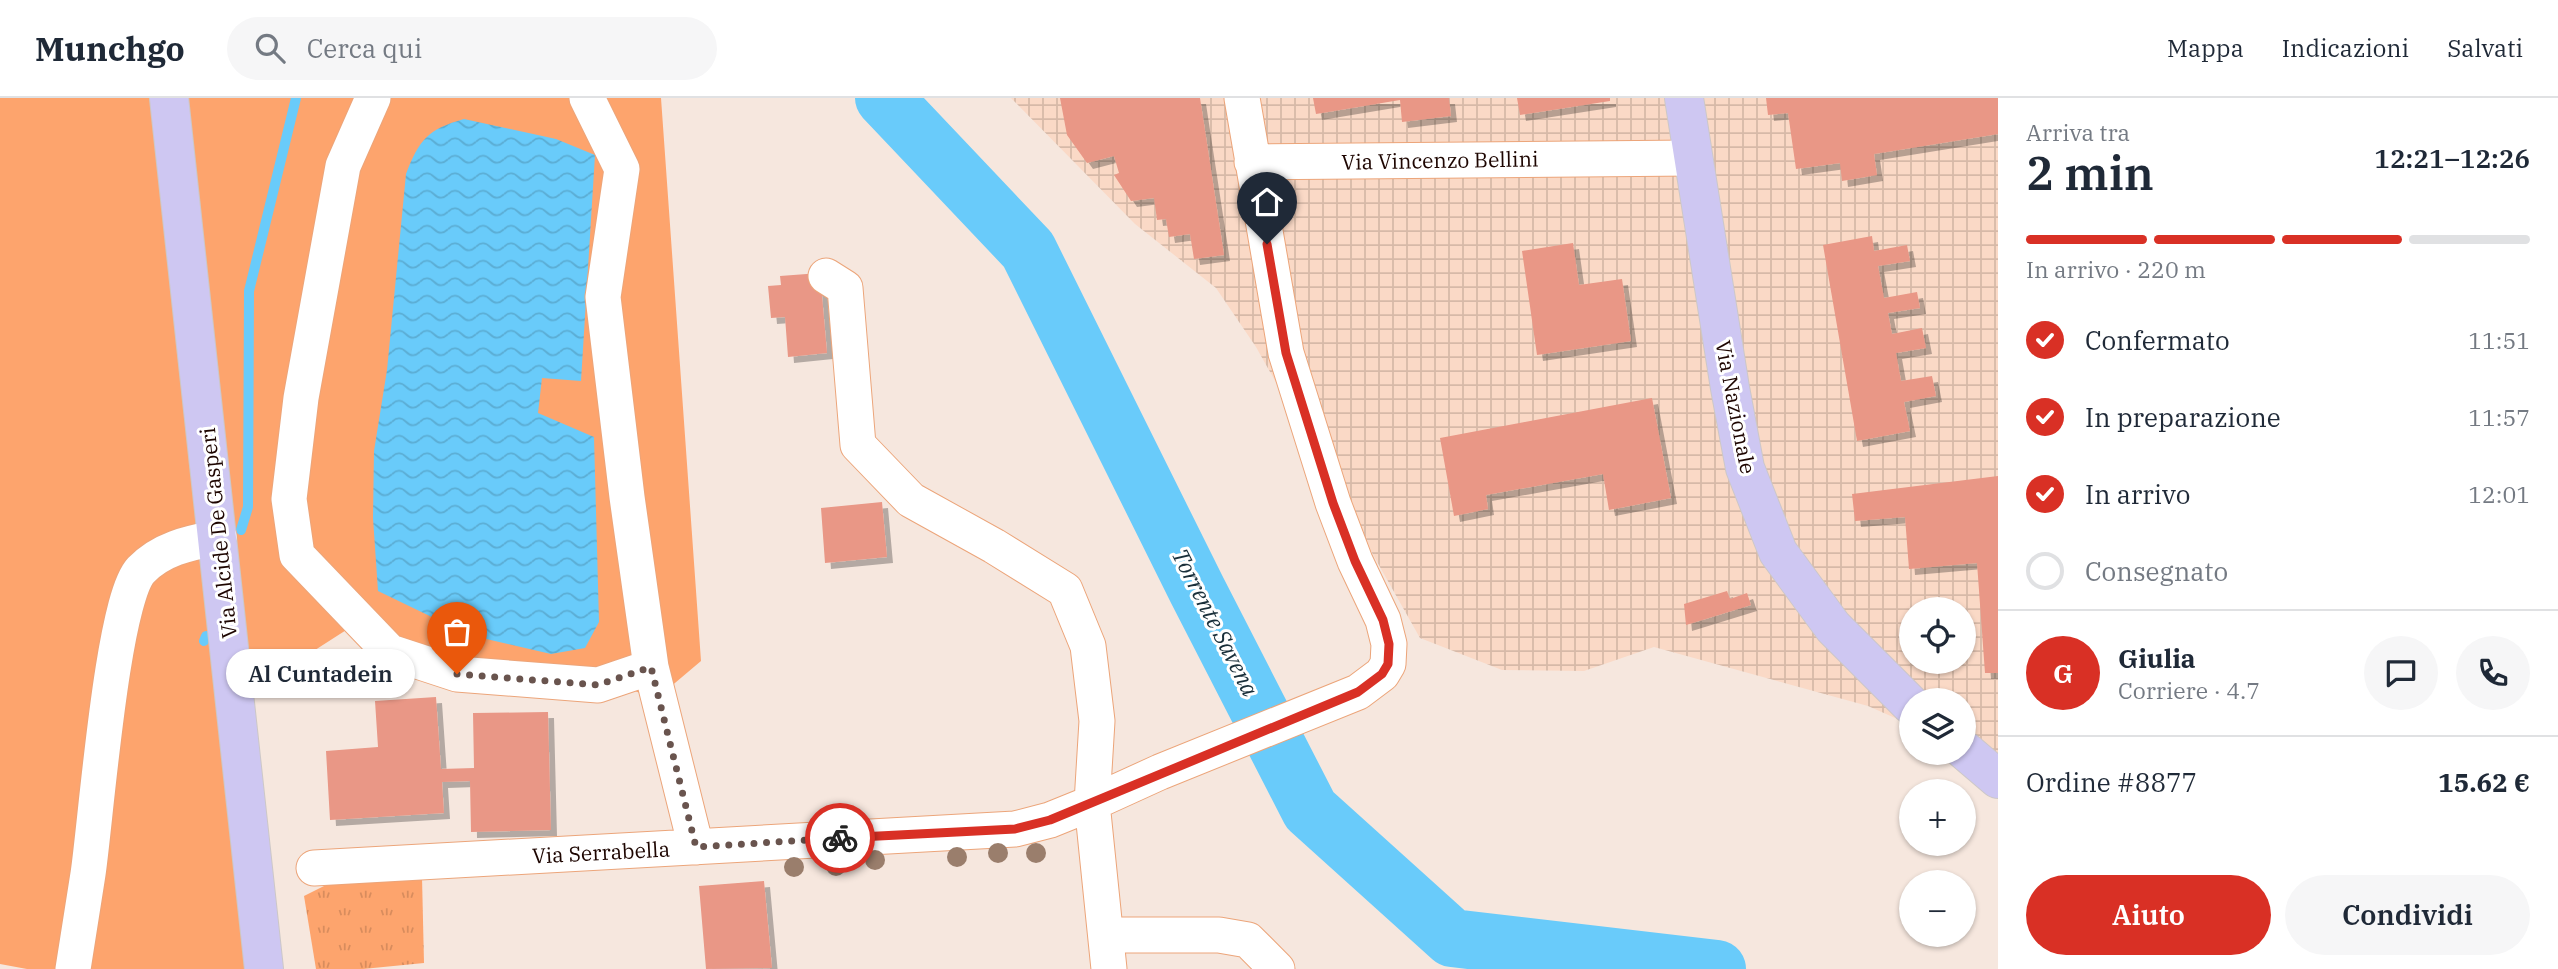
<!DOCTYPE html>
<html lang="it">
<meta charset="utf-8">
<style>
body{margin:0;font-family:"IBM Plex Serif",serif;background:#f6f6f7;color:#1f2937;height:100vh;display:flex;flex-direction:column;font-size:26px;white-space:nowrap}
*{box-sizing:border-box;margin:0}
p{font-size:23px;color:#747a83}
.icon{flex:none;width:38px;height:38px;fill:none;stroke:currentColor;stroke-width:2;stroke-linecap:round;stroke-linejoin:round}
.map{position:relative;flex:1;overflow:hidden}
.sheet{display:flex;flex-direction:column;background:#fff;width:560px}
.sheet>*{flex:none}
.tools{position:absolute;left:1899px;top:499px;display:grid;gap:14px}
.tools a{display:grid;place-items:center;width:77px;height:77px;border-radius:50%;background:#fff;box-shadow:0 2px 5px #0004;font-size:35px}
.pin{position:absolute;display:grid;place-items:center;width:60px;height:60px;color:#fff;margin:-72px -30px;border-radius:50% 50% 50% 0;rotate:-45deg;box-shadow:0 0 7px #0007}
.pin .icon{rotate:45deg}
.courier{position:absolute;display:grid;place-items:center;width:70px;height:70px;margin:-35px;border:5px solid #d93025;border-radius:50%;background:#fff;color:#222;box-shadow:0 2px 9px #0007}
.bubble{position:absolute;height:49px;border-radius:24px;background:#fff;box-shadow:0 2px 5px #0004;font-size:23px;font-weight:600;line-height:49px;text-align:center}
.overview em{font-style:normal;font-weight:600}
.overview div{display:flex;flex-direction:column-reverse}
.overview{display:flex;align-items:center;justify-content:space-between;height:119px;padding:0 28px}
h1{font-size:46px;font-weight:600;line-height:52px}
.bar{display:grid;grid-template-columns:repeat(4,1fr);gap:10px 7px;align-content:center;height:84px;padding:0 28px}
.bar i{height:9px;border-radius:5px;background:#e0e1e3}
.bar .current{background:#d93025}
.bar p{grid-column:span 4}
.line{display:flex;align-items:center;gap:18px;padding:0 28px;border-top:2px solid #e0e1e3}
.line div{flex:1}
.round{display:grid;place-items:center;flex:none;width:74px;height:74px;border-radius:37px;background:#f6f6f7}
ol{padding:0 28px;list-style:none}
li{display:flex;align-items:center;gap:21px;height:77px}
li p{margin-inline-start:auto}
li .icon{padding:7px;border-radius:50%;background:#d93025;color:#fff;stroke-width:4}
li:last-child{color:#747a83}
li i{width:38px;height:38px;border:4px solid #e0e1e3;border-radius:50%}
.action{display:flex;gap:14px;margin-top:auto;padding:14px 28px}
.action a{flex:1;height:80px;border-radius:42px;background:#d93025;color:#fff;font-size:28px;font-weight:600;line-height:80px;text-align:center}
.action a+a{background:#f6f6f7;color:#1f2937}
header{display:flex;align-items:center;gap:42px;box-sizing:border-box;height:98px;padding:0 35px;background:#fff;border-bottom:2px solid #e0e1e3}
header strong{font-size:33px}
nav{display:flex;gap:38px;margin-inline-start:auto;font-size:24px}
.search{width:490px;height:63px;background:#f6f6f7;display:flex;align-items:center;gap:18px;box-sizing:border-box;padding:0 24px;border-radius:38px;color:#747a83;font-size:26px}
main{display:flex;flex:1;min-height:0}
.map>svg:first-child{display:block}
.industrial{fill:url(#industrial-grid);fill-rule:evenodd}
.grass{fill:#fda46d}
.park{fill:url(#park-tufts)}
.water{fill:url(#water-waves)}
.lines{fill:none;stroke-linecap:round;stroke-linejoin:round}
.stream{stroke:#69cbfa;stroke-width:10}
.river{stroke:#69cbfa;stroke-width:58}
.building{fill:#e99786;filter:url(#shadow)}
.minor-casing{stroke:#eca57a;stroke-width:37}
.major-casing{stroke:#cdc8c7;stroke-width:40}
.minor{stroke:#fff;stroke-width:35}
.major{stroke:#cec7f2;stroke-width:38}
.tree{fill:#9a7e6c}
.done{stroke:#69544e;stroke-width:7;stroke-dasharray:0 12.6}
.route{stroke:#d93025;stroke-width:9}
.labels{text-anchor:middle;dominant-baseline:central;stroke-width:6;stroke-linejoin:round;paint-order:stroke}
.street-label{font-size:21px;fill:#1d0500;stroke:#fff}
.water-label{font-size:23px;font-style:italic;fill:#192f3a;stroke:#fff}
</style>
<header>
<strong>Munchgo</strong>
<div class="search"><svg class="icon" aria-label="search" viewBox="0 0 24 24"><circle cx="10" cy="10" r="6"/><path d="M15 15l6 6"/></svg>Cerca qui</div>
<nav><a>Mappa</a><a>Indicazioni</a><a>Salvati</a></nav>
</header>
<main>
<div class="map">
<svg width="1998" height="871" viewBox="0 0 1998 871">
<defs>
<pattern id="industrial-grid" width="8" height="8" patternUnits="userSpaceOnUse" patternTransform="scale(1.75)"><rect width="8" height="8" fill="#fad9c6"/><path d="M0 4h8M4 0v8" fill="none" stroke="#d6b9a8"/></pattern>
<pattern id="park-tufts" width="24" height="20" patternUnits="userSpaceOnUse" patternTransform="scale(1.75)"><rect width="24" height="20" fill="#fda46d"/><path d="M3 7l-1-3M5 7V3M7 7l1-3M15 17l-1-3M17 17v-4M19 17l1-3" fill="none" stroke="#d88c5d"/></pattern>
<pattern id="water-waves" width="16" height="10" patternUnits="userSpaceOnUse" patternTransform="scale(1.75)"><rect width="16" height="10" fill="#69cbfa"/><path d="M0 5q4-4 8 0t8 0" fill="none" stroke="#5badd4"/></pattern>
<filter id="shadow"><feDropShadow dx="6" dy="6" stdDeviation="0" flood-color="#0004"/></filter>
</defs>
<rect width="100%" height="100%" fill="#f6e7de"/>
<path class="industrial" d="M 1011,0 L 1998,0 L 1998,681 L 1964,651 L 1964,602 L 1911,602 L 1911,627 L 1868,608 L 1654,549 L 1584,573 L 1502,572 L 1420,540 L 1256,249 L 1216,190 L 1135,126 ZM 1911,511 L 1964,511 L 1964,564 L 1911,564 Z"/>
<path class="grass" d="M 0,0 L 661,0 L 701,563 L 656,601 L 587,575 L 480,567 L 354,527 L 228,608 L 247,871 L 27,871 L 0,866 Z"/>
<path class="park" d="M 422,779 L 424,865 L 363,871 L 316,871 L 304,798 L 334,783 Z"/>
<path class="water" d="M 464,21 L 556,41 L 595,57 L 581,283 L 542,280 L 538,315 L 594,339 L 599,524 L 585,550 L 551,556 L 469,537 L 378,493 L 373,420 L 374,353 L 387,272 L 406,76 C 419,42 428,31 464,21 Z"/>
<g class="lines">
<path class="stream" d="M 241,432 L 248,409 L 249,193 L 296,0
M 204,543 L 206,538"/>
<path class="river" d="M 884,0 L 1028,152 L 1197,492 L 1310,712 L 1452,840 L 1717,871"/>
</g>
<path class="building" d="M 1060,0 L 1200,0 L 1224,157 L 1194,161 L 1190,136 L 1169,139 L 1166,121 L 1157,122 L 1154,100 L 1131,103 L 1114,77 L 1119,75 L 1114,58 L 1087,65 L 1067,37 Z
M 1313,0 L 1449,0 L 1451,18 L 1402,24 L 1400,2 L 1316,16 Z
M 1517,0 L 1610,0 L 1610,3 L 1520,17 Z
M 1766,0 L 1998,0 L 1998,36 L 1874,56 L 1877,77 L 1842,83 L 1840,65 L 1796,71 L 1788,15 L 1768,17 Z
M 1872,138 L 1874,153 L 1907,147 L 1910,163 L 1878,168 L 1884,200 L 1917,194 L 1920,210 L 1888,215 L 1892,236 L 1922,230 L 1926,250 L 1896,255 L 1901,283 L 1932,278 L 1936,298 L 1904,304 L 1910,333 L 1857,343 L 1823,147 Z
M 1573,145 L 1579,187 L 1622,181 L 1631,243 L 1537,257 L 1522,153 Z
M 820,175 L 827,255 L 788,259 L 785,219 L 771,220 L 768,188 L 781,187 L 780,178 Z
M 1652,300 L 1671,400 L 1609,412 L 1603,376 L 1486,397 L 1488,411 L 1454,418 L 1440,340 Z
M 1998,378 L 1998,575 L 1985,575 L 1977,465 L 1909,471 L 1905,419 L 1855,423 L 1852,396 Z
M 882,404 L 887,459 L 825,465 L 821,410 Z
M 1727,493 L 1730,501 L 1747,495 L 1751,507 L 1686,527 L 1684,506 Z
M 436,599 L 441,671 L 474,670 L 473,615 L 548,614 L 551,732 L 471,734 L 470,683 L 442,684 L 444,715 L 330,722 L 326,653 L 378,649 L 375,603 Z
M 764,783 L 772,870 L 706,871 L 699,788 Z"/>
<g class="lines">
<defs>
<path id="minor" d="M 373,0 L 343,68 L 301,300 L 289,401 L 297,457 L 390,554 L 457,576 L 598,587 L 651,569
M 587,0 L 622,71 L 603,199 L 627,399 L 651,569 L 696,749
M 1252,64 L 1693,60
M 314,770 L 1015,731 L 1050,722 L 1092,705 L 1097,623 L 1088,548 L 1065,492 L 994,448 L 911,402 L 858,347 L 845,190 L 826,178
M 1106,837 L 1219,837 L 1248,842 L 1277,871
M 73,871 C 78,839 83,808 88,776 C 96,722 112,503 141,472 C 162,450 190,445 219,439
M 1109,871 L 1092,705 L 1160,674 L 1358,594 L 1382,576 L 1388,566 L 1389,546 L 1383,522 L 1355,463 L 1333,405 L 1286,255 L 1242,0"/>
<path id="major" d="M 169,0 L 264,871
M 1684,0 L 1730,290 L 1745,370 L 1778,454 L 1833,529 L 1911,607
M 1964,652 L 1998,681"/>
</defs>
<use href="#minor" class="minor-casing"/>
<use href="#major" class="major-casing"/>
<use href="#minor" class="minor"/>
<use href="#major" class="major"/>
</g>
<g class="tree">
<circle cx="998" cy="755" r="10"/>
<circle cx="1036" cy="755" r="10"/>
<circle cx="957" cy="759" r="10"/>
<circle cx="875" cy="762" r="10"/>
<circle cx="836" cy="768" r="10"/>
<circle cx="794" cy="769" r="10"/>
</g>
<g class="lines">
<path class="done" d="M 457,576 L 598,587 L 651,569 L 696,749 L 840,740"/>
<path class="route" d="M 840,740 L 1015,731 L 1050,722 L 1358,594 L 1382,576 L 1388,566 L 1389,546 L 1383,522 L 1355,463 L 1333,405 L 1286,255 L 1267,146"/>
</g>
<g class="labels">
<g class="street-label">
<text transform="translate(1440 62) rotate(-1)">Via Vincenzo Bellini</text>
<text transform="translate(1736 309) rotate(79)">Via Nazionale</text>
<text transform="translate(218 435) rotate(-96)">Via Alcide De Gasperi</text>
<text transform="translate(601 754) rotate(-3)">Via Serrabella</text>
</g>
<g class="water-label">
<text transform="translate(1216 524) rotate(63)">Torrente Savena</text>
</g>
</g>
</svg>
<div class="tools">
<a><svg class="icon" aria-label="locate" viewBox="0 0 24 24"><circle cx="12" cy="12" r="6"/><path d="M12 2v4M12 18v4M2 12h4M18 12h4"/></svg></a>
<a><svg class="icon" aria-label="layers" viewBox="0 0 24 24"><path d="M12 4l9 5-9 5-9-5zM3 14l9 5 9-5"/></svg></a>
<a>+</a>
<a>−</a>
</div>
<div class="pin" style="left:457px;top:576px;background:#ea580c"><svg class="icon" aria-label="bag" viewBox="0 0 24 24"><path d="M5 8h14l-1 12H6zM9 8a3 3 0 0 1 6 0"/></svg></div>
<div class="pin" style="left:1267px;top:146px;background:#1f2937"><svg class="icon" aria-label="home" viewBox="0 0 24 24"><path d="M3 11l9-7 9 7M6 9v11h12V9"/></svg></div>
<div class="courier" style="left:840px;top:740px"><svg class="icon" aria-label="bike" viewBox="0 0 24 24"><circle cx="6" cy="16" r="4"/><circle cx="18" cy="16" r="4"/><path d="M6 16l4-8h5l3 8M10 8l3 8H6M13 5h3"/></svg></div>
<div class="bubble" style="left:226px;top:551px;width:189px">Al Cuntadein</div>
</div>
<section class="sheet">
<div class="overview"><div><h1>2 min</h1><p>Arriva tra</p></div><em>12:21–12:26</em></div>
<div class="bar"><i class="current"></i><i class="current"></i><i class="current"></i><i></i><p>In arrivo · 220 m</p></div>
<ol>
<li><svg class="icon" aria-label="check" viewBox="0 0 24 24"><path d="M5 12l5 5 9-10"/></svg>Confermato<p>11:51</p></li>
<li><svg class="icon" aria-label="check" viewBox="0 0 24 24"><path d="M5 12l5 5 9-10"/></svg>In preparazione<p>11:57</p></li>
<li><svg class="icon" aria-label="check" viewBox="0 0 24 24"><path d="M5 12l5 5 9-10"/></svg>In arrivo<p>12:01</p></li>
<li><i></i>Consegnato</li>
</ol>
<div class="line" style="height:126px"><b class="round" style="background:#d93025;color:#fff">G</b><div><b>Giulia</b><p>Corriere · 4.7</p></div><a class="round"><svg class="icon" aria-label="chat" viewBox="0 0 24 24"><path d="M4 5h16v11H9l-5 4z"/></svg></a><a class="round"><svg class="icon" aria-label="phone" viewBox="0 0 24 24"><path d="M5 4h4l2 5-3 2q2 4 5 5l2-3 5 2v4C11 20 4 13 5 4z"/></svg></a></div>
<div class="line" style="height:91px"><div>Ordine #8877</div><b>15.62 €</b></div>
<div class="action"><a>Aiuto</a><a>Condividi</a></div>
</section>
</main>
